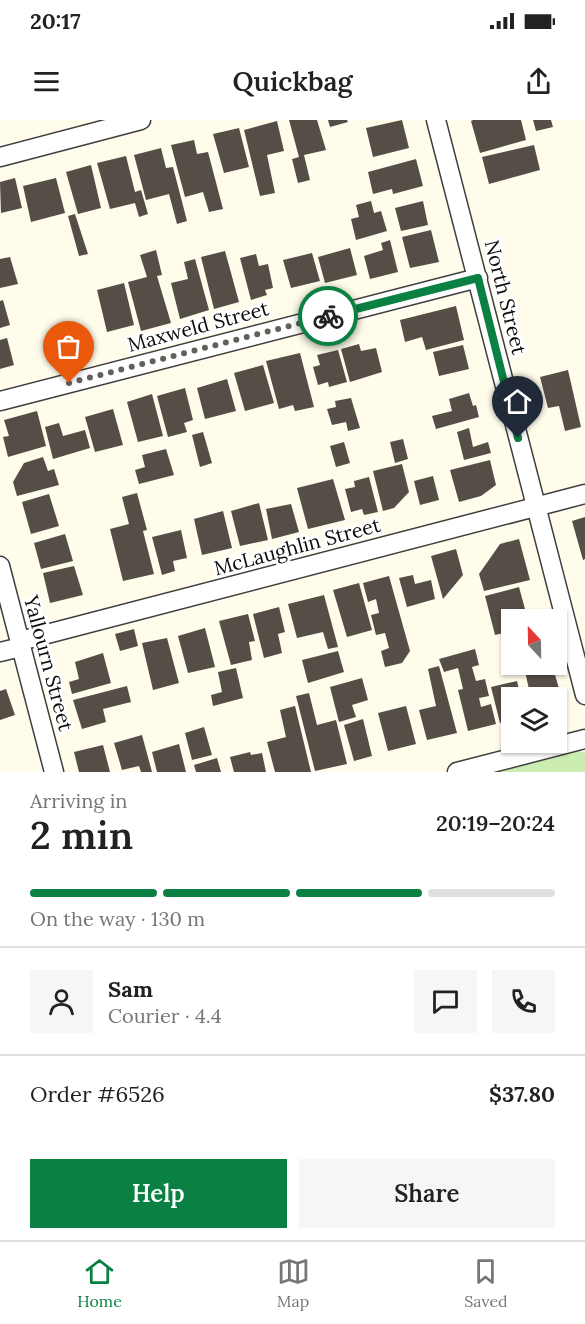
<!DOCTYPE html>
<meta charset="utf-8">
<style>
body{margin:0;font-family:Lora,serif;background:#f6f6f6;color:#222;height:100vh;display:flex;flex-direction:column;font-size:22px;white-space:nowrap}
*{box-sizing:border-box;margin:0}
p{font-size:20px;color:#767676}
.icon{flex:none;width:33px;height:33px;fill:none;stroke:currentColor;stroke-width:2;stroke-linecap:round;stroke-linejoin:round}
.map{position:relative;height:652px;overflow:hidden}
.panel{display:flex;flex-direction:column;background:#fff;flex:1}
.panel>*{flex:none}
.needle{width:39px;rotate:338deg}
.buttons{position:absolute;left:501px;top:489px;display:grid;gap:12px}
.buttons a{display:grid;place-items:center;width:66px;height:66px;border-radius:0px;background:#fff;box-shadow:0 2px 4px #0004;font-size:30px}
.pin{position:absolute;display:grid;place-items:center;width:51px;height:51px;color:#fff;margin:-62px -26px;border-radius:50% 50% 50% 0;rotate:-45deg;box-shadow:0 0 6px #0007}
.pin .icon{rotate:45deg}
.courier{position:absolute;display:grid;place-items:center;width:60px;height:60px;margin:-30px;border:4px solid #0b8043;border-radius:50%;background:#fff;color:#222;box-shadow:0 2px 8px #0007}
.overview em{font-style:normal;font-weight:600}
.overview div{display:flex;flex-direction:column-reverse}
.overview{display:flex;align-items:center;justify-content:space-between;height:102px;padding:0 30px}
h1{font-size:39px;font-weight:600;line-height:45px}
.bar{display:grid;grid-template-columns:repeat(4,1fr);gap:9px 6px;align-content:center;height:72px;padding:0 30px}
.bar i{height:8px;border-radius:4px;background:#e0e0e0}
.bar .active{background:#0b8043}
.bar p{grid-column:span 4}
.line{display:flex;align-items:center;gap:15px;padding:0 30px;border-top:2px solid #e0e0e0}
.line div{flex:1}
.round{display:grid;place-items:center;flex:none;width:63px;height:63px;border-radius:0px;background:#f6f6f6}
.action{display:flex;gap:12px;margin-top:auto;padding:12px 30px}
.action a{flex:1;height:69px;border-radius:0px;background:#0b8043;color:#fff;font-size:24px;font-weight:600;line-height:69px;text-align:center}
.action a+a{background:#f6f6f6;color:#222}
.status{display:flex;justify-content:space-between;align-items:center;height:42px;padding:0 30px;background:#fff;direction:ltr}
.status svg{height:16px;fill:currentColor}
header{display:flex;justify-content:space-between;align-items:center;height:78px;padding:0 30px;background:#fff;font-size:27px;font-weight:600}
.menu{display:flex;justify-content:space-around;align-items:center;height:84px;border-top:2px solid #e0e0e0;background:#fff;font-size:16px;color:#767676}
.menu a{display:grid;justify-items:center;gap:3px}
.menu .active{color:#0b8043}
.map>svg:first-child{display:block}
.green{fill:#ccedb1}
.building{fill:#554e47}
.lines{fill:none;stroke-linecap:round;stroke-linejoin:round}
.minor-casing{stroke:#3f3f3f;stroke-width:21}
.minor{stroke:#fff;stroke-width:18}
.done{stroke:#61605a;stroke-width:6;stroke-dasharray:0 10.8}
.route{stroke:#0b8043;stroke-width:8}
.labels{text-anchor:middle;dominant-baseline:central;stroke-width:6;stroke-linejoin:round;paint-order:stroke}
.street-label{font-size:20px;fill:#0c0c0c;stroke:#fff}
</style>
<div class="status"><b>20:17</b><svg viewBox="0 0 49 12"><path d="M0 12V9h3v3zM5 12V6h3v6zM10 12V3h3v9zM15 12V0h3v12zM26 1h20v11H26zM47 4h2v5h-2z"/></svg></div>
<header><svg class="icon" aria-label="menu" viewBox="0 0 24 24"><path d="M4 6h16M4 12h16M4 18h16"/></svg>Quickbag<svg class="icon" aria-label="share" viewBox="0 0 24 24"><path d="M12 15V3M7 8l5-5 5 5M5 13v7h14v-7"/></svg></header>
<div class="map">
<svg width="585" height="652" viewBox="0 0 585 652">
<rect width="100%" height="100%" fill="#fffceb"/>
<path class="green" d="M 579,631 L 585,633 L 585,652 L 493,652 Z"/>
<path class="building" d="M 289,0 L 317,0 L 326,30 L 304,35 L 310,60 L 298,63 L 292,39 L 299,37 Z
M 328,0 L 347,0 L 348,2 L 330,7 Z
M 402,0 L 409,28 L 373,37 L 366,8 Z
M 473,0 L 521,0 L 526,20 L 480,33 L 471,1 Z
M 533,0 L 551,0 L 553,7 L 536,11 Z
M 277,1 L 284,31 L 267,35 L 275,73 L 260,76 L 244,10 Z
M 239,8 L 249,47 L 224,53 L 213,14 Z
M 194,20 L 197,34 L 208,32 L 223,89 L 209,92 L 203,72 L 185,77 L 171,25 Z
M 534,25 L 540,50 L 489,64 L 482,37 Z
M 161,28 L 166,48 L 173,47 L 187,101 L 177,104 L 169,74 L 146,80 L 134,35 Z
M 126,36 L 135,72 L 141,70 L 148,94 L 139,97 L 135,83 L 110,89 L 97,43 Z
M 416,39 L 423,66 L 393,74 L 392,69 L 373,74 L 368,52 Z
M 91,45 L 101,88 L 78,94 L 66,52 Z
M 15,58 L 22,88 L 1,93 L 0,62 Z
M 56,58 L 65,93 L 31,102 L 23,66 Z
M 371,81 L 374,93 L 381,91 L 387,111 L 356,120 L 351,99 L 359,97 L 356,85 Z
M 423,81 L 428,105 L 401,111 L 395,88 Z
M 75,94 L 88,134 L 79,136 L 68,96 Z
M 431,110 L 439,142 L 410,148 L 402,117 Z
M 390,120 L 398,152 L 370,159 L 364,136 L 383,130 L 381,123 Z
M 350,128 L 357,155 L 325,163 L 318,137 Z
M 156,130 L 162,155 L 157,156 L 171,203 L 141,211 L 128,162 L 147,157 L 140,135 Z
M 225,131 L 239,182 L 214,189 L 201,137 Z
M 312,133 L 320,161 L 291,168 L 283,140 Z
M 256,134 L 259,146 L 268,144 L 273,168 L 265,170 L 267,175 L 251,180 L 240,138 Z
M 10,137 L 18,164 L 0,168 L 0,139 Z
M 195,139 L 209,190 L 180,199 L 171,163 L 188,159 L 184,142 Z
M 124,163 L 134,205 L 107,212 L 97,170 Z
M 3,180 L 10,205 L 0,208 L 0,181 Z
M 456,186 L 464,220 L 426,230 L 422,217 L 405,222 L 400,200 Z
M 7,218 L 14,245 L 0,249 L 0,220 Z
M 359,224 L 361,231 L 376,228 L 382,252 L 350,262 L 341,229 Z
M 463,225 L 469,249 L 439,256 L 433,232 Z
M 338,230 L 347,262 L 329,267 L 328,262 L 318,265 L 313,247 L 320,245 L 317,235 Z
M 300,233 L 314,287 L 295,291 L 293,285 L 279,289 L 266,241 Z
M 263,245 L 274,283 L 245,291 L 234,253 Z
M 568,250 L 581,307 L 565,311 L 559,286 L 548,288 L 540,257 Z
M 227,259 L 236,291 L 205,299 L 197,268 Z
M 185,268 L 193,300 L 184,303 L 187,312 L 168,317 L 157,276 Z
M 469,273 L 473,286 L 476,285 L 479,297 L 436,309 L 432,296 L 452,291 L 449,279 Z
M 152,274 L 163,316 L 138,322 L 127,282 Z
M 351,278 L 360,308 L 348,311 L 346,302 L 332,305 L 327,289 L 336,287 L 335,281 Z
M 113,289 L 123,325 L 95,332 L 85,297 Z
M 37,291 L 46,326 L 8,337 L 3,317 L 9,316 L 4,300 Z
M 59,303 L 63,316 L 85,310 L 90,328 L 53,339 L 45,307 Z
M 469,308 L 473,327 L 488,322 L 491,333 L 464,340 L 457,312 Z
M 203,312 L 212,343 L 200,347 L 192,315 Z
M 403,319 L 408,339 L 395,343 L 390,322 Z
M 344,322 L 350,343 L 336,347 L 330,326 Z
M 166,329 L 174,355 L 139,364 L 135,350 L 145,347 L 142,335 Z
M 43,337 L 48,351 L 54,349 L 59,365 L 17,376 L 13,362 L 24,343 Z
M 490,340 L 496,365 L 481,376 L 459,382 L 450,350 Z
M 402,344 L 409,372 L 394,388 L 383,391 L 373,351 Z
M 433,356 L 439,380 L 420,385 L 414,361 Z
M 369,357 L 378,392 L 364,395 L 362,389 L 351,392 L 345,369 L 355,367 L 354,361 Z
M 333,359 L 345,400 L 308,409 L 297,368 Z
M 137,373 L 147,410 L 143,411 L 154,454 L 123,461 L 110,409 L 129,404 L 122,377 Z
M 49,374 L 59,406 L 31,414 L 22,382 Z
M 259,383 L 268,420 L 240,426 L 231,391 Z
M 291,384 L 299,412 L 272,419 L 266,389 Z
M 223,391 L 232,428 L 202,435 L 194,399 Z
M 585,397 L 585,439 L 583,440 L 572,401 Z
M 181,410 L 187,438 L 173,441 L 175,451 L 162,455 L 152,417 Z
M 65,414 L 73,441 L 41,449 L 34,423 Z
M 519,419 L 530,460 L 484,471 L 479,454 L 500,424 Z
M 456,429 L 463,455 L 443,479 L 431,436 Z
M 74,446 L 83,475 L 50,483 L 43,453 Z
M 413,455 L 415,464 L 431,460 L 435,479 L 407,487 L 399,458 Z
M 389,456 L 410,531 L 402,543 L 385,547 L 381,531 L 389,528 L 385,513 L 376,515 L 371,495 L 379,493 L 376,479 L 368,482 L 363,463 Z
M 359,463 L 372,510 L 347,517 L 333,470 Z
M 519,467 L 528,500 L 512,500 L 512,511 L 495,515 L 485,476 Z
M 324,475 L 338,527 L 328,529 L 323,512 L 297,518 L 288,484 Z
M 279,487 L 285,512 L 278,514 L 282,533 L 264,538 L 253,494 Z
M 248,494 L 255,521 L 249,522 L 252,540 L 231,545 L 219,501 Z
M 205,508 L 215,547 L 188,553 L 178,516 Z
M 134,509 L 138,526 L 120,531 L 115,514 Z
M 167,518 L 179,563 L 153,570 L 142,523 Z
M 475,529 L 479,545 L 472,547 L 476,561 L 485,559 L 489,576 L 479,578 L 481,587 L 491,584 L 496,604 L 468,611 L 458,570 L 463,569 L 458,548 L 444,552 L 439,539 Z
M 338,531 L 344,552 L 308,563 L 302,540 Z
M 103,533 L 111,563 L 72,574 L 69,562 L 79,559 L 75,542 Z
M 540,544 L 542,550 L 553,548 L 563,582 L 556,583 L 556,578 L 531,578 L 524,547 Z
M 439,546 L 457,613 L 427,620 L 419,590 L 436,586 L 428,549 Z
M 236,548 L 243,578 L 213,586 L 211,575 L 222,572 L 218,552 Z
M 362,558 L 368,580 L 352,585 L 356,597 L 339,602 L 330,567 Z
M 517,561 L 521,578 L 512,578 L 512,600 L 500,603 L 491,567 Z
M 127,566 L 131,582 L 103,589 L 106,602 L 82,609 L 73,580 Z
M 6,569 L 15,595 L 0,600 L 0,571 Z
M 309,573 L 317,605 L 336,600 L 347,644 L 315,651 L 296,576 Z
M 295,586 L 311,652 L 275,652 L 267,622 L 286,617 L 280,590 Z
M 406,586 L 416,624 L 388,631 L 378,593 Z
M 363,599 L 372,636 L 354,641 L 344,605 Z
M 204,607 L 212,635 L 192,640 L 185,613 Z
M 142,615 L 152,652 L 141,652 L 139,646 L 122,650 L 114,623 Z
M 179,624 L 186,652 L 157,652 L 152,632 Z
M 103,625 L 110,652 L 79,652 L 74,632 Z
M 250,632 L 251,635 L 262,633 L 266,652 L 234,652 L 230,637 Z
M 217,638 L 221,652 L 196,652 L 194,645 Z"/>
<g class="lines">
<defs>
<path id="minor" d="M 436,0 L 585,575
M 0,37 L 141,0
M 0,281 L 478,158
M 0,446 L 54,652
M 20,521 L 585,374
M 0,532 L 21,527
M 457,652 L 585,619"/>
</defs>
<use href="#minor" class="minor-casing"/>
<use href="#minor" class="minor"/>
</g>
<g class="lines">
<path class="done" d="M 69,263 L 328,196"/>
<path class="route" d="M 328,196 L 478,158 L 518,318"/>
</g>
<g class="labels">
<g class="street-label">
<text transform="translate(506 177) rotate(76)">North Street</text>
<text transform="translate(198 206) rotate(-15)">Maxweld Street</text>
<text transform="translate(297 426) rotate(-15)">McLaughlin Street</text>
<text transform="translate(49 543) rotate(75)">Yallourn Street</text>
</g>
</g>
</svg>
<div class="buttons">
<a><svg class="needle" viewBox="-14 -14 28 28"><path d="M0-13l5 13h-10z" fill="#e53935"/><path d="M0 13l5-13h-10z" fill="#767676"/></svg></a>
<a><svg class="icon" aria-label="layers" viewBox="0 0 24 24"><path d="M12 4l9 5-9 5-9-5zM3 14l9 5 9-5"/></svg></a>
</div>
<div class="pin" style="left:69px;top:263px;background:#ea580c"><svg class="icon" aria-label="bag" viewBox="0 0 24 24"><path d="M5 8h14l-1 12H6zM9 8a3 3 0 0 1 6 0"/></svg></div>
<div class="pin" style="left:518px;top:318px;background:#1f2937"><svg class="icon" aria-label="home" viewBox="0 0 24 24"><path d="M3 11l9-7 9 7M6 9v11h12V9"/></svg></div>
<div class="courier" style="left:328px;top:196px"><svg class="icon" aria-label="bike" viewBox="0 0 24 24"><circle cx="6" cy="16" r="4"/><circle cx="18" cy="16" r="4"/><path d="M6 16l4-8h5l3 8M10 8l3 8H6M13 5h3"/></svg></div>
</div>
<section class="panel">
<div class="overview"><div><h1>2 min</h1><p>Arriving in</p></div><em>20:19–20:24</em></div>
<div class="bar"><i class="active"></i><i class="active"></i><i class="active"></i><i></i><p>On the way · 130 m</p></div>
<div class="line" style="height:108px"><a class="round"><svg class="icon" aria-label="person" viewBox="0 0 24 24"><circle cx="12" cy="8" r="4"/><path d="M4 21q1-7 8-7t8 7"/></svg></a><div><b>Sam</b><p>Courier · 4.4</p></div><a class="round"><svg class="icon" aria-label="chat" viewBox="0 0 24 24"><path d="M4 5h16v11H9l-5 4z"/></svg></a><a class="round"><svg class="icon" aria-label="phone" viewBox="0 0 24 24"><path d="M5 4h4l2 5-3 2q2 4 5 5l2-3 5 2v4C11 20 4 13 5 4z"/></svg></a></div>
<div class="line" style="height:78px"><div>Order #6526</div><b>$37.80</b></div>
<div class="action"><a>Help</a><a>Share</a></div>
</section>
<nav class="menu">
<a class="active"><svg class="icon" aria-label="home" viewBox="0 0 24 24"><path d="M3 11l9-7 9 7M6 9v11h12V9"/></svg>Home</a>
<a><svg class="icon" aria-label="map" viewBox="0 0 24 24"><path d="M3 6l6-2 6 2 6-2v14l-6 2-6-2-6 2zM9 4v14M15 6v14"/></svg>Map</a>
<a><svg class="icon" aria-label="saved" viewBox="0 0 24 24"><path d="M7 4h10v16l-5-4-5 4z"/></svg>Saved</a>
</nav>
